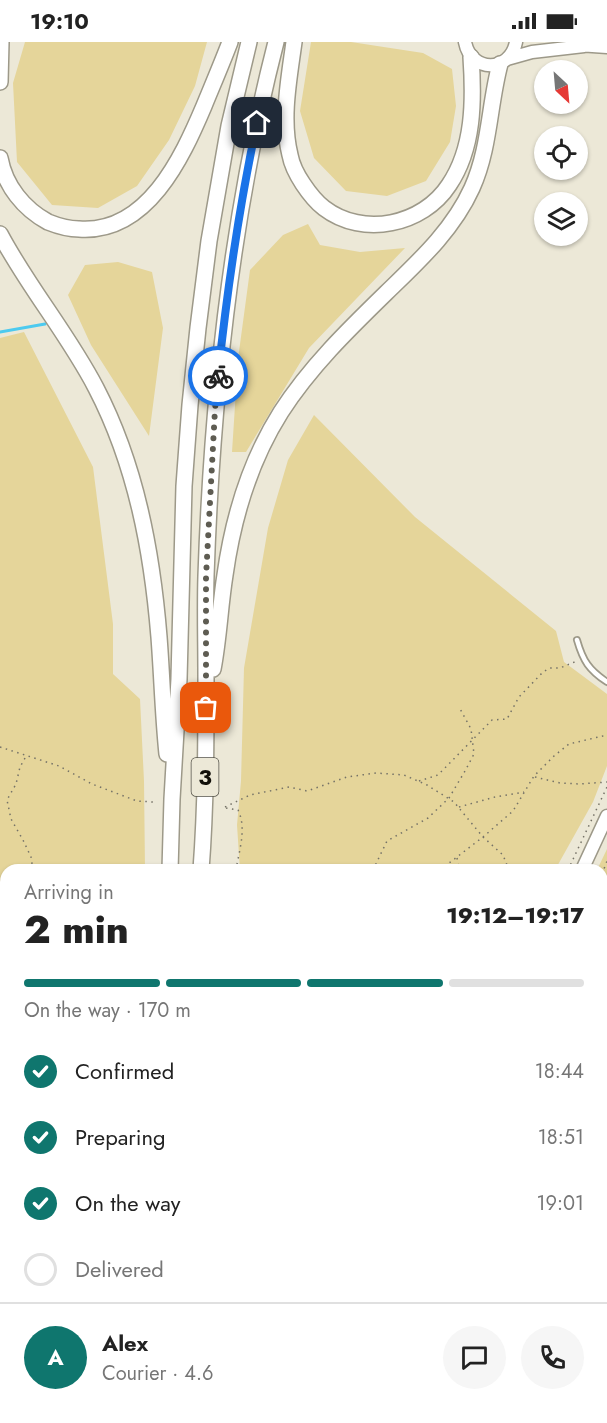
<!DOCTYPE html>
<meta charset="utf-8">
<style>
body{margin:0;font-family:Jost,sans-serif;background:#f6f6f6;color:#222;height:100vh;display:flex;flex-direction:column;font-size:22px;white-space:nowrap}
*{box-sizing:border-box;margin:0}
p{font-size:20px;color:#767676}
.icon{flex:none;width:33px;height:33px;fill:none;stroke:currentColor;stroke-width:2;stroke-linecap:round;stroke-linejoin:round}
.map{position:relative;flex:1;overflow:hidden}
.details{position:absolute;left:0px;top:822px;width:608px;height:560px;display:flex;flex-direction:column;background:#fff;border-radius:18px 18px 0 0;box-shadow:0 2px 4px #0004}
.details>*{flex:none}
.needle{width:39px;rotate:154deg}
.controls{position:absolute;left:534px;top:18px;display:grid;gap:12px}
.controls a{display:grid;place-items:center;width:54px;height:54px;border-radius:50%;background:#fff;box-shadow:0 2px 4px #0004;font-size:30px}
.pin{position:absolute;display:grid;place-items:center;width:51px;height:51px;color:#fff;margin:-26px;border-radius:12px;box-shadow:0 3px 9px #0006}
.courier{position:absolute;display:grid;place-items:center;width:60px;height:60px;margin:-30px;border:4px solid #1a73e8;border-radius:50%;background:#fff;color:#222;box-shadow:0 2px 8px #0007}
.summary em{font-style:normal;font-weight:800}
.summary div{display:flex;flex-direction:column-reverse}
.summary{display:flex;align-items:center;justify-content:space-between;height:102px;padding:0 24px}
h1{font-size:39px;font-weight:800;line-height:45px}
.bar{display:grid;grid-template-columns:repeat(4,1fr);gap:9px 6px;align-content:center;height:72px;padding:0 24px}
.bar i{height:8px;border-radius:4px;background:#e0e0e0}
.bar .active{background:#0f766e}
.bar p{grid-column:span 4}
.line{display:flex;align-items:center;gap:15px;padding:0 24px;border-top:2px solid #e0e0e0}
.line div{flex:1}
.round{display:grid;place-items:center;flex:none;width:63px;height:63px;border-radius:32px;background:#f6f6f6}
ol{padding:0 24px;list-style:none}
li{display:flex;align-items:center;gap:18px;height:66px}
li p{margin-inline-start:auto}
li .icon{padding:6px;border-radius:50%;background:#0f766e;color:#fff;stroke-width:4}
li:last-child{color:#767676}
li i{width:33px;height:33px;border:3px solid #e0e0e0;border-radius:50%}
.status{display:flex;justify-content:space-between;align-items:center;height:42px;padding:0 30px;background:#fff;direction:ltr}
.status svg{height:16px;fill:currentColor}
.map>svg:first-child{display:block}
.green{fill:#e5d59a}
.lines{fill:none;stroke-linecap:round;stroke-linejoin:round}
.stream{stroke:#4dcaef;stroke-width:3}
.lane-casing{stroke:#9d9989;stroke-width:8}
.secondary-casing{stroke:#9d9989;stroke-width:15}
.highway-casing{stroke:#9d9989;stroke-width:18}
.path{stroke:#757267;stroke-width:1.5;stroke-dasharray:1.5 4.5;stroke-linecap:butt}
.lane{stroke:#fff;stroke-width:4.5}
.secondary{stroke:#fff;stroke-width:12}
.highway{stroke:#fff;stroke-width:15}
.done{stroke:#5e5c52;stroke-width:6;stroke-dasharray:0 10.8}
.route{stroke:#1a73e8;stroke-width:8}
.labels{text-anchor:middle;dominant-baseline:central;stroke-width:4.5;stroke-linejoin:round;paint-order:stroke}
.shield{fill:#ece8d7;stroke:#535148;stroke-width:1.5}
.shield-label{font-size:22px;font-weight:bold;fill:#12100a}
</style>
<div class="status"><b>19:10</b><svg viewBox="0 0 49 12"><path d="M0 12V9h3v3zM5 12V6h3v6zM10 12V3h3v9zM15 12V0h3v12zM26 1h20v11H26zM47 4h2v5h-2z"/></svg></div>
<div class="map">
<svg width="607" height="1381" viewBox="0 0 607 1381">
<rect width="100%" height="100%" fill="#ece8d7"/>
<path class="green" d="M 25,0 L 207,0 L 195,44 L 169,98 L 137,144 L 98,166 L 52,163 L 17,120 L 13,41 Z
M 311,0 L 351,0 L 423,11 L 452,27 L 456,64 L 450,100 L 426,139 L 387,154 L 346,149 L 314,116 L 300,69 Z
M 308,182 L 320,203 L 360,210 L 405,206 L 309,306 L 246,410 L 232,410 L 238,317 L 250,228 L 283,193 Z
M 118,220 L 152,230 L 163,286 L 149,394 L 91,303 L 68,253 L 85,223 Z
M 24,290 L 93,425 L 113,582 L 113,632 L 140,657 L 144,739 L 145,828 L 6,828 L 6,1376 L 33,1376 L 31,1381 L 0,1381 L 0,296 Z
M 314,373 L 415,475 L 556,589 L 564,620 L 607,652 L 607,724 L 593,760 L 555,828 L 240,828 L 237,783 L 241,739 L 244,626 L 268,486 L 288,418 Z
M 607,807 L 607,1381 L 545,1381 L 546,1376 L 602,1376 L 602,828 L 597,828 Z
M 139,1376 L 485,1376 L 483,1381 L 137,1381 Z"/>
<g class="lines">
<path class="stream" d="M 0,290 L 45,282
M 602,1085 L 607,1090"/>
<defs>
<path id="lane" d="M 577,598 C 583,619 589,628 607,640"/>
<path id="secondary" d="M 465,0 C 471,31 510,31 516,0
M 578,3 L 607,5
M 507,17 L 532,10 L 584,4
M 582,828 L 607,774
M 520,1381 L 522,1376"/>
<path id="highway" d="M 294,0 C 289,37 281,77 290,113 C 292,124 297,133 303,142 C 309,151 316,160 324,166 C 363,196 423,183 449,143 C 474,106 474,58 471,15
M 0,40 L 1,0
M 0,116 C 5,144 24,167 48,180 C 58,184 69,187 79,187 C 147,192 182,116 204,64 C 213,42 222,21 230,0
M 0,192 C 28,245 68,292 96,346 C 136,423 152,509 159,595 C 162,634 163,673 167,712
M 213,627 C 219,596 220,564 225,533 C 233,476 250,419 281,370 C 310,325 348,288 386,251 C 419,219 453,188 472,146 C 490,106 489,63 500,22
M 170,828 L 172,757 L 179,637 L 184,444 L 190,363 L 198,286 L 209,199 L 229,84 L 249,0
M 201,828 C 206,763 206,698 206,633 C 206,600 205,567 206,534 C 212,354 231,175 276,0
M 60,1381 L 62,1376
M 92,1381 L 94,1376"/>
</defs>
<use href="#lane" class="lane-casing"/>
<use href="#secondary" class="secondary-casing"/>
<use href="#highway" class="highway-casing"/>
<path class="path" d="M 0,705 L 59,724 L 92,742 L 137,759 L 153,760
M 25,716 L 20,725 L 16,742 L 7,758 L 11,777 L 23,798 L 31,815 L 33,828
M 535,735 L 560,741 L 579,742 L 607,740
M 419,739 L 438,733 L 492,678 L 507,677 L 519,655 L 543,630 L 550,626 L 560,626 L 577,619
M 225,765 L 250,753 L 289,745 L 307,749 L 347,735 L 376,731 L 404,733 L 427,743 L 454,760 L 483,795 L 503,813 L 509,828
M 459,765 L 495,755 L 524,750
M 226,766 L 238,768 C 247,786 239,809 236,828
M 457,816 L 459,825 L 458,828
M 373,828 L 387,799 L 428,776 L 449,756 L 465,729 L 474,712 L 471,687 L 459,665
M 440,828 L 483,795 L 513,769 L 534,734 L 554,714 L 569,702 L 607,693
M 568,828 L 607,745
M 602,832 L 607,819
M 602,896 L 607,894
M 602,982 L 607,957
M 602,1005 L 607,1006
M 602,1162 L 607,1164
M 602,1206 L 607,1199
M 602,1215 L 607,1218
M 602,1228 L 603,1235 L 602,1242
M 602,1267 L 607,1289
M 0,1298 L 6,1303
M 0,1361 L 6,1355
M 216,1376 L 220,1379
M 137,1381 L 139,1376
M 177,1381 L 180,1376
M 219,1381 L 235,1377 L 253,1381
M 258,1381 L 264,1376
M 405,1381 L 420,1376
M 507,1381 L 508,1376
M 549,1381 L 550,1376"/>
<use href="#lane" class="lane"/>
<use href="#secondary" class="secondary"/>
<use href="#highway" class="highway"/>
</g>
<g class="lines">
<path class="done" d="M 206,666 L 206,535 L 215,367 L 218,334"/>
<path class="route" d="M 218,334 C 227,249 239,165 257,81"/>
</g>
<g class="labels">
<rect class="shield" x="191.5" y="716" width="27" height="38" rx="4.5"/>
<g class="shield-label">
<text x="205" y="735">3</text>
</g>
</g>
</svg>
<div class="controls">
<a><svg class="needle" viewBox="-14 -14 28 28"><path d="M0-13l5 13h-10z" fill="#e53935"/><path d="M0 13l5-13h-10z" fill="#767676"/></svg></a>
<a><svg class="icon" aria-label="locate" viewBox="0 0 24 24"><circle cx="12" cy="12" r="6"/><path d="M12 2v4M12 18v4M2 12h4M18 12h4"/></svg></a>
<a><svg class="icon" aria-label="layers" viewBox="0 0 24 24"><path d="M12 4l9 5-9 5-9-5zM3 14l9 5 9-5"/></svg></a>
</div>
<div class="pin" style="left:206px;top:666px;background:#ea580c"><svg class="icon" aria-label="bag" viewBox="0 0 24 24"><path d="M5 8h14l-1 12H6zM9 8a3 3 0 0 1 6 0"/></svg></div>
<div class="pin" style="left:257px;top:81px;background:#1f2937"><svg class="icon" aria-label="home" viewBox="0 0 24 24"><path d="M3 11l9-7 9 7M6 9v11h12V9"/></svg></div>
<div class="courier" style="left:218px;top:334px"><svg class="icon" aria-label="bike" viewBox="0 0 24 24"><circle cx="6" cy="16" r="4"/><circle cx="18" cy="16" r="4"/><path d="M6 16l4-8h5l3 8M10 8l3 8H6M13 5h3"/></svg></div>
<section class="details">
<div class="summary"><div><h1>2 min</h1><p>Arriving in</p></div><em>19:12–19:17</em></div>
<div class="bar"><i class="active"></i><i class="active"></i><i class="active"></i><i></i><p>On the way · 170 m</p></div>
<ol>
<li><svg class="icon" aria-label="check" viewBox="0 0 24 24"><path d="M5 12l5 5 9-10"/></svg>Confirmed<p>18:44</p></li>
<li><svg class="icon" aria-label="check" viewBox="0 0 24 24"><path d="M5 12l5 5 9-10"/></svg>Preparing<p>18:51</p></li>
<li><svg class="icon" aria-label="check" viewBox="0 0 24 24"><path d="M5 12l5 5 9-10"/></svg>On the way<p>19:01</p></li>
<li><i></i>Delivered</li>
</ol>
<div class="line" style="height:108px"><b class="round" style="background:#0f766e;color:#fff">A</b><div><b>Alex</b><p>Courier · 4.6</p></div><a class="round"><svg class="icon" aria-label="chat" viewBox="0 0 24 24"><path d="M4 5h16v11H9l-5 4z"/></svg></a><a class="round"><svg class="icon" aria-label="phone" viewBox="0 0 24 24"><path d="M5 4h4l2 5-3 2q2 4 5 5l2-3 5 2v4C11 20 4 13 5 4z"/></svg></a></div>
</section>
</div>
